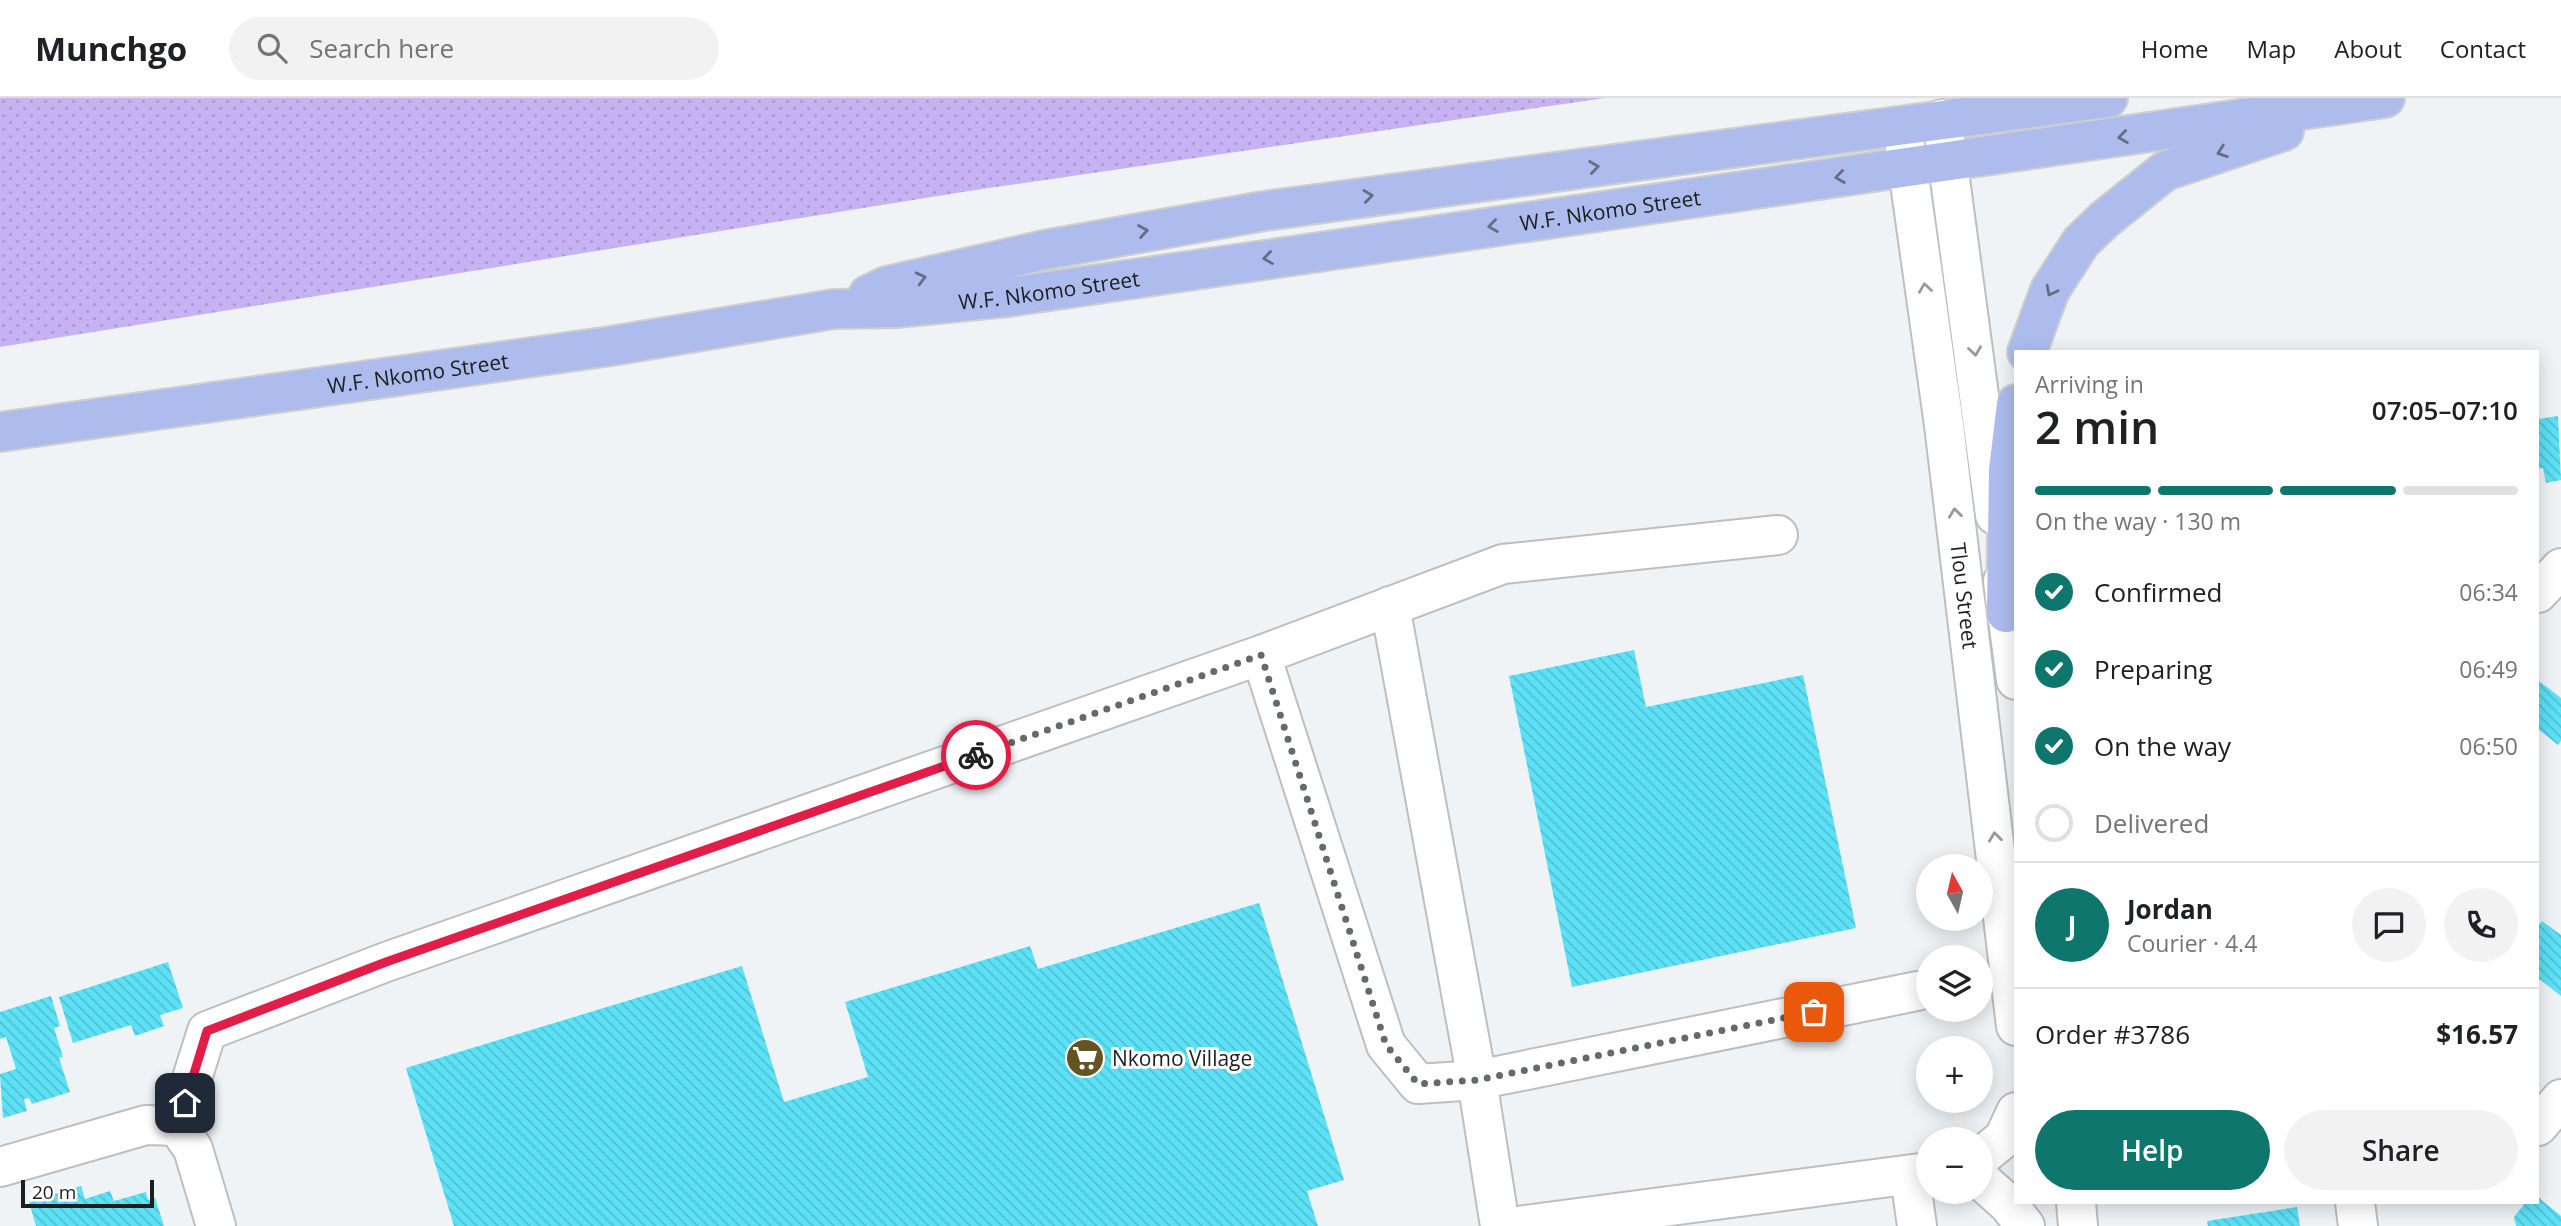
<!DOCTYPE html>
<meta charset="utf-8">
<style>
body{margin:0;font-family:"Open Sans",sans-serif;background:#f2f2f2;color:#202124;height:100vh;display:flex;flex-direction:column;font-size:26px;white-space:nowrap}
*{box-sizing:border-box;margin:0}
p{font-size:23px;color:#757577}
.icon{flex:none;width:38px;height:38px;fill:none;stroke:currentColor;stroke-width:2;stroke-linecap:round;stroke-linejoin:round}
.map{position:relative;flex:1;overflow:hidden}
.panel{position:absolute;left:2014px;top:252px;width:525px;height:854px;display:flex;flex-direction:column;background:#fff;border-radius:0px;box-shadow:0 4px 18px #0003}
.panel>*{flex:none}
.needle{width:46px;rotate:352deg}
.tools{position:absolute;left:1916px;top:756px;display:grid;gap:14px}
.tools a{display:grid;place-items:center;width:77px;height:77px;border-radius:50%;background:#fff;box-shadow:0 4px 18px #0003;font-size:35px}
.scale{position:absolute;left:21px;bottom:18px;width:133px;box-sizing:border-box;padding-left:7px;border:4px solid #1d1e1f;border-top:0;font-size:19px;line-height:24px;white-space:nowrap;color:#1d1e1f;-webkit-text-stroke:5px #fff;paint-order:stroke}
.pin{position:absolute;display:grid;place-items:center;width:60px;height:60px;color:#fff;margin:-30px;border-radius:14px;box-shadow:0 4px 10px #0006}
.courier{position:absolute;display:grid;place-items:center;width:70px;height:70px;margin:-35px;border:5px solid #e11d48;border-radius:50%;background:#fff;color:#222;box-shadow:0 2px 9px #0007}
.overview em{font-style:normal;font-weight:600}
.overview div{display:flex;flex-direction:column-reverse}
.overview{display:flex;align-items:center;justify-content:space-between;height:119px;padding:0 21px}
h1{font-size:46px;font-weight:600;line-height:52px}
.bar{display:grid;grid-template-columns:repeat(4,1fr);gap:10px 7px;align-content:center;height:84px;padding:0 21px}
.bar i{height:9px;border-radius:5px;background:#e0e0e0}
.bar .current{background:#0f766e}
.bar p{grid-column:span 4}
.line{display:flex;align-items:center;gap:18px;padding:0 21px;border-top:2px solid #e0e0e0}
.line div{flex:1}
.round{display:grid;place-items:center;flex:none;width:74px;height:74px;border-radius:37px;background:#f2f2f2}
ol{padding:0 21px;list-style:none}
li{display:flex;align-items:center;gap:21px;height:77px}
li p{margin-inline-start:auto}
li .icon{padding:7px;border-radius:50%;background:#0f766e;color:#fff;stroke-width:4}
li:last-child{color:#757577}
li i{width:38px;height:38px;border:4px solid #e0e0e0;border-radius:50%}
.cta{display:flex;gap:14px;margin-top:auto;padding:14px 21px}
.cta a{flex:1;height:80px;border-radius:42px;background:#0f766e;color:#fff;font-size:28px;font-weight:600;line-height:80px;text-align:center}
.cta a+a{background:#f2f2f2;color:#202124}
header{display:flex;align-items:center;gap:42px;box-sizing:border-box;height:98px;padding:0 35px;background:#fff;border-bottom:2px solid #e0e0e0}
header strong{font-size:33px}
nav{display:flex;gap:38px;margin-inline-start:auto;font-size:24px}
.search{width:490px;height:63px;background:#f2f2f2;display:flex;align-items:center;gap:18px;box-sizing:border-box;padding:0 24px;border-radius:38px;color:#757577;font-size:26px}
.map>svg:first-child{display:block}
.grass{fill:url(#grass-dots)}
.building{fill:url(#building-back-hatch)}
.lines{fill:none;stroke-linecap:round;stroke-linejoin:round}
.minor-casing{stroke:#bcbfc2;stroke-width:42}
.major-casing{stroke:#cdcece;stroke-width:42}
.minor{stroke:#fff;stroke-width:38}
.major{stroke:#adbcec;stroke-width:38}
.oneway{stroke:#656d86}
.oneway2{stroke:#999a9a}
.done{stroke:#66696a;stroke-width:7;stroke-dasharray:0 12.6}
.route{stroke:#e11d48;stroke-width:9}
.labels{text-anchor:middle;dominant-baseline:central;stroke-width:6;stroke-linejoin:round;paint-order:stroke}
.street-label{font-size:21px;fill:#1d1e1f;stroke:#fff}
.poi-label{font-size:21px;fill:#1d1e1f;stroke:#fff;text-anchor:start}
</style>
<header>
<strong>Munchgo</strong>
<div class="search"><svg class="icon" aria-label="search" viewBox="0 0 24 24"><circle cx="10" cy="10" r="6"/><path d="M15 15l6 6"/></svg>Search here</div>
<nav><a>Home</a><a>Map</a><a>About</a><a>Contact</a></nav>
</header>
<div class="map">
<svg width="2561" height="1128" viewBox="0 0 2561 1128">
<defs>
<pattern id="grass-dots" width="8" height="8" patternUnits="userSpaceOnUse" patternTransform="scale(1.75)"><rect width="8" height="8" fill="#c7b3f4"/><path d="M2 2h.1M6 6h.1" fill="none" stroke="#aa9ad1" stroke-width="1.8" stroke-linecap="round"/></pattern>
<pattern id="building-back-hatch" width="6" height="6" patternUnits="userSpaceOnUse" patternTransform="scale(1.75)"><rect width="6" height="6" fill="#5ce1f6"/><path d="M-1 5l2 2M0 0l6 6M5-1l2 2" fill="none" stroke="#50c1d2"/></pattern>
</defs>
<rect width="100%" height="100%" fill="#eff3f6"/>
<path class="grass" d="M 0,0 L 1605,0 L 969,93 L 0,249 Z"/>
<path class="building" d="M 2558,318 L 2561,382 L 2546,385 L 2543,370 L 2538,371 L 2538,321 Z
M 1634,552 L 1646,609 L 1803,577 L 1856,830 L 1572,889 L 1509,578 Z
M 2539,583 L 2561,600 L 2561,643 L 2558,647 L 2538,631 Z
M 1259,805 L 1344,1082 L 1307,1093 L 1318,1128 L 454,1128 L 406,970 L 742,868 L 784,1004 L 868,979 L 845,904 L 1030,848 L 1038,871 Z
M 2542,823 L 2561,837 L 2561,898 L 2538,880 L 2538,828 Z
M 168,864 L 183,910 L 160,917 L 164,928 L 135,938 L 131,927 L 73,945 L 59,899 Z
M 51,898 L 60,928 L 54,930 L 63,959 L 59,960 L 70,994 L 32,1006 L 29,1000 L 24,1001 L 27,1013 L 3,1020 L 0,976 L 16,971 L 6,939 L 0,941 L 0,914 Z
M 81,1088 L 85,1101 L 110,1093 L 114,1103 L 146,1094 L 148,1102 L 155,1100 L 164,1128 L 36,1128 L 29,1104 Z
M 2538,1099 L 2561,1118 L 2561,1128 L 2516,1128 L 2514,1119 L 2526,1104 L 2538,1104 Z
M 2297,1109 L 2300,1128 L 2208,1128 L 2207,1123 Z"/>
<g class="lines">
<defs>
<g id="minor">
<path d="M 1942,21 L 1995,417"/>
<path id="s1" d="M 1902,28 L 1944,327 L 2016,928"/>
<path d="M 2003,483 L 2016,582"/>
<path d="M 2538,495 L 2561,470"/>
<path d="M 1390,508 L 1477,982 L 1500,1128"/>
<path d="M 1261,557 L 1386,947 L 1418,986 L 1477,982 L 1917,893"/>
<path d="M 177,1028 L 207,933 L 386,864 L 1261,557 L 1503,466 L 1778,437"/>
<path d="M 2538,1028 L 2561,1001"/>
<path d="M 1981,1059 L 2004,1040 L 2016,1014"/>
<path d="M 0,1069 L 146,1027 L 177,1028 L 193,1051 L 216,1128"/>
<path d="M 1910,1078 L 1917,1128"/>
<path d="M 1981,1082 L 2008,1106 L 2025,1128"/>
<path d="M 2076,1104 L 2078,1128"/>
<path d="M 2355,1104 L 2358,1128"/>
<path d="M 1518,1128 L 1928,1074"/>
</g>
<g id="major">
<path d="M 868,197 L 887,188 L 1044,152 L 1264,113 L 2108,0"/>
<path d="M 2027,254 L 2050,192 L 2081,144 L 2105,121 L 2165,73 L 2284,33"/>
<path id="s2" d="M 0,334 L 611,248 L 834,211 L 896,210 L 1008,199 L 2385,0"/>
<path d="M 2006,515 L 2008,372 L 2016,306"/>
</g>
</defs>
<use href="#minor" class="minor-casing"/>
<use href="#major" class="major-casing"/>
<use href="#minor" class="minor"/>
<use href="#major" class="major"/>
</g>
<defs><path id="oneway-chevron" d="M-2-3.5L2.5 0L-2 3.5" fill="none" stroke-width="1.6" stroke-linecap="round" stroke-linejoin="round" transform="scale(1.75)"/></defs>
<g class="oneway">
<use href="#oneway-chevron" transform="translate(2123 39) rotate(172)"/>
<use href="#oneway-chevron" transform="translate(2222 54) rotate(161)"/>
<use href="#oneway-chevron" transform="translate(1594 69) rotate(-8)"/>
<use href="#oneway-chevron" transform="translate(1840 79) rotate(172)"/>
<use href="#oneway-chevron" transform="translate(1368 98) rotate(-7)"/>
<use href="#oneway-chevron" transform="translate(1493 128) rotate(172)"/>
<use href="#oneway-chevron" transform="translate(1143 133) rotate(-10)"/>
<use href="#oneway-chevron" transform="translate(1268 160) rotate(172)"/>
<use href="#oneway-chevron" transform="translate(921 180) rotate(-14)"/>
<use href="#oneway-chevron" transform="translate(2051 193) rotate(117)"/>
</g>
<g class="oneway2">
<use href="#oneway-chevron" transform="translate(1925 190) rotate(-98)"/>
<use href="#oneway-chevron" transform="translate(1975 253) rotate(82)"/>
<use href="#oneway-chevron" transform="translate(1955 415) rotate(-97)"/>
<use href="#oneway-chevron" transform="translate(1995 739) rotate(-97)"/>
</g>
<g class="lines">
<path class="done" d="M 976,657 L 1261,557 L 1386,947 L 1418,986 L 1477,982 L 1814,914"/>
<path class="route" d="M 185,1005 L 207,933 L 386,864 L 976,657"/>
</g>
<defs>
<symbol id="supermarket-disc" viewBox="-11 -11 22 22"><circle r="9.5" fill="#645421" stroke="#fff"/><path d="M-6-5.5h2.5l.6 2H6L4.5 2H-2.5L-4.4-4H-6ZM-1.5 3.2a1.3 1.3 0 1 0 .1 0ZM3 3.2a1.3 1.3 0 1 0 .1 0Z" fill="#fff"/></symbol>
</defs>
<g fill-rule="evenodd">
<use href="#supermarket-disc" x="1063" y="938" width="44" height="44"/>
</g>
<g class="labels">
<g class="street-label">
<text stroke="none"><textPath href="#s2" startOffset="1626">W.F. Nkomo Street</textPath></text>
<text stroke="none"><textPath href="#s2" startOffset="1059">W.F. Nkomo Street</textPath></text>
<text stroke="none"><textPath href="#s2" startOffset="422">W.F. Nkomo Street</textPath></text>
<text stroke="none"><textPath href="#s1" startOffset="474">Tlou Street</textPath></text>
</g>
<g class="poi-label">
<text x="1112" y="960">Nkomo Village</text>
</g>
</g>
</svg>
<div class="tools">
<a><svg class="needle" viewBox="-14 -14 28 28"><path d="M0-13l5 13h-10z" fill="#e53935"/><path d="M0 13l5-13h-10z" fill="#757577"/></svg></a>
<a><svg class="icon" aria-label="layers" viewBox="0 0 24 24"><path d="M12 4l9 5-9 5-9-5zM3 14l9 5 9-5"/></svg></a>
<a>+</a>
<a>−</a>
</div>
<div class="scale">20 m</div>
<div class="pin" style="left:1814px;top:914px;background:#ea580c"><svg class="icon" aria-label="bag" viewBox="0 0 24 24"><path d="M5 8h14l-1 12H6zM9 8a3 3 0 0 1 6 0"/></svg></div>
<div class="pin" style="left:185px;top:1005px;background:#1f2937"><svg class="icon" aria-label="home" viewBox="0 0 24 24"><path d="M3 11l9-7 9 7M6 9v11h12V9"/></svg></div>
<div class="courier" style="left:976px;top:657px"><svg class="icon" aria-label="bike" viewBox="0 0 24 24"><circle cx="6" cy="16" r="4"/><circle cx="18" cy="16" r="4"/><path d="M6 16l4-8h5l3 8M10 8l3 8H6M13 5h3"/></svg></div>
<section class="panel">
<div class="overview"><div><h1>2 min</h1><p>Arriving in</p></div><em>07:05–07:10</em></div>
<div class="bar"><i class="current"></i><i class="current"></i><i class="current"></i><i></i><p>On the way · 130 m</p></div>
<ol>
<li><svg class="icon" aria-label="check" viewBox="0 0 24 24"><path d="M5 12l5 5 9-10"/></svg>Confirmed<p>06:34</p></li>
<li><svg class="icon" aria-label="check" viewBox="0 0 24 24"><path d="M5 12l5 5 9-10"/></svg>Preparing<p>06:49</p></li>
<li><svg class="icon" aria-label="check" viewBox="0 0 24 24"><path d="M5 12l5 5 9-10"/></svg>On the way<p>06:50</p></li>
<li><i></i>Delivered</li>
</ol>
<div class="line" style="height:126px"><b class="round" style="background:#0f766e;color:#fff">J</b><div><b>Jordan</b><p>Courier · 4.4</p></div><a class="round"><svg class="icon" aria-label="chat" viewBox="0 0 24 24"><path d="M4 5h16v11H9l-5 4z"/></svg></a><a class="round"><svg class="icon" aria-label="phone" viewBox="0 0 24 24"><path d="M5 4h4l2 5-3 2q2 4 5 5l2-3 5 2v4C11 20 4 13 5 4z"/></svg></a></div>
<div class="line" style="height:91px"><div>Order #3786</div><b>$16.57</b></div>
<div class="cta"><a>Help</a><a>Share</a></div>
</section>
</div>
